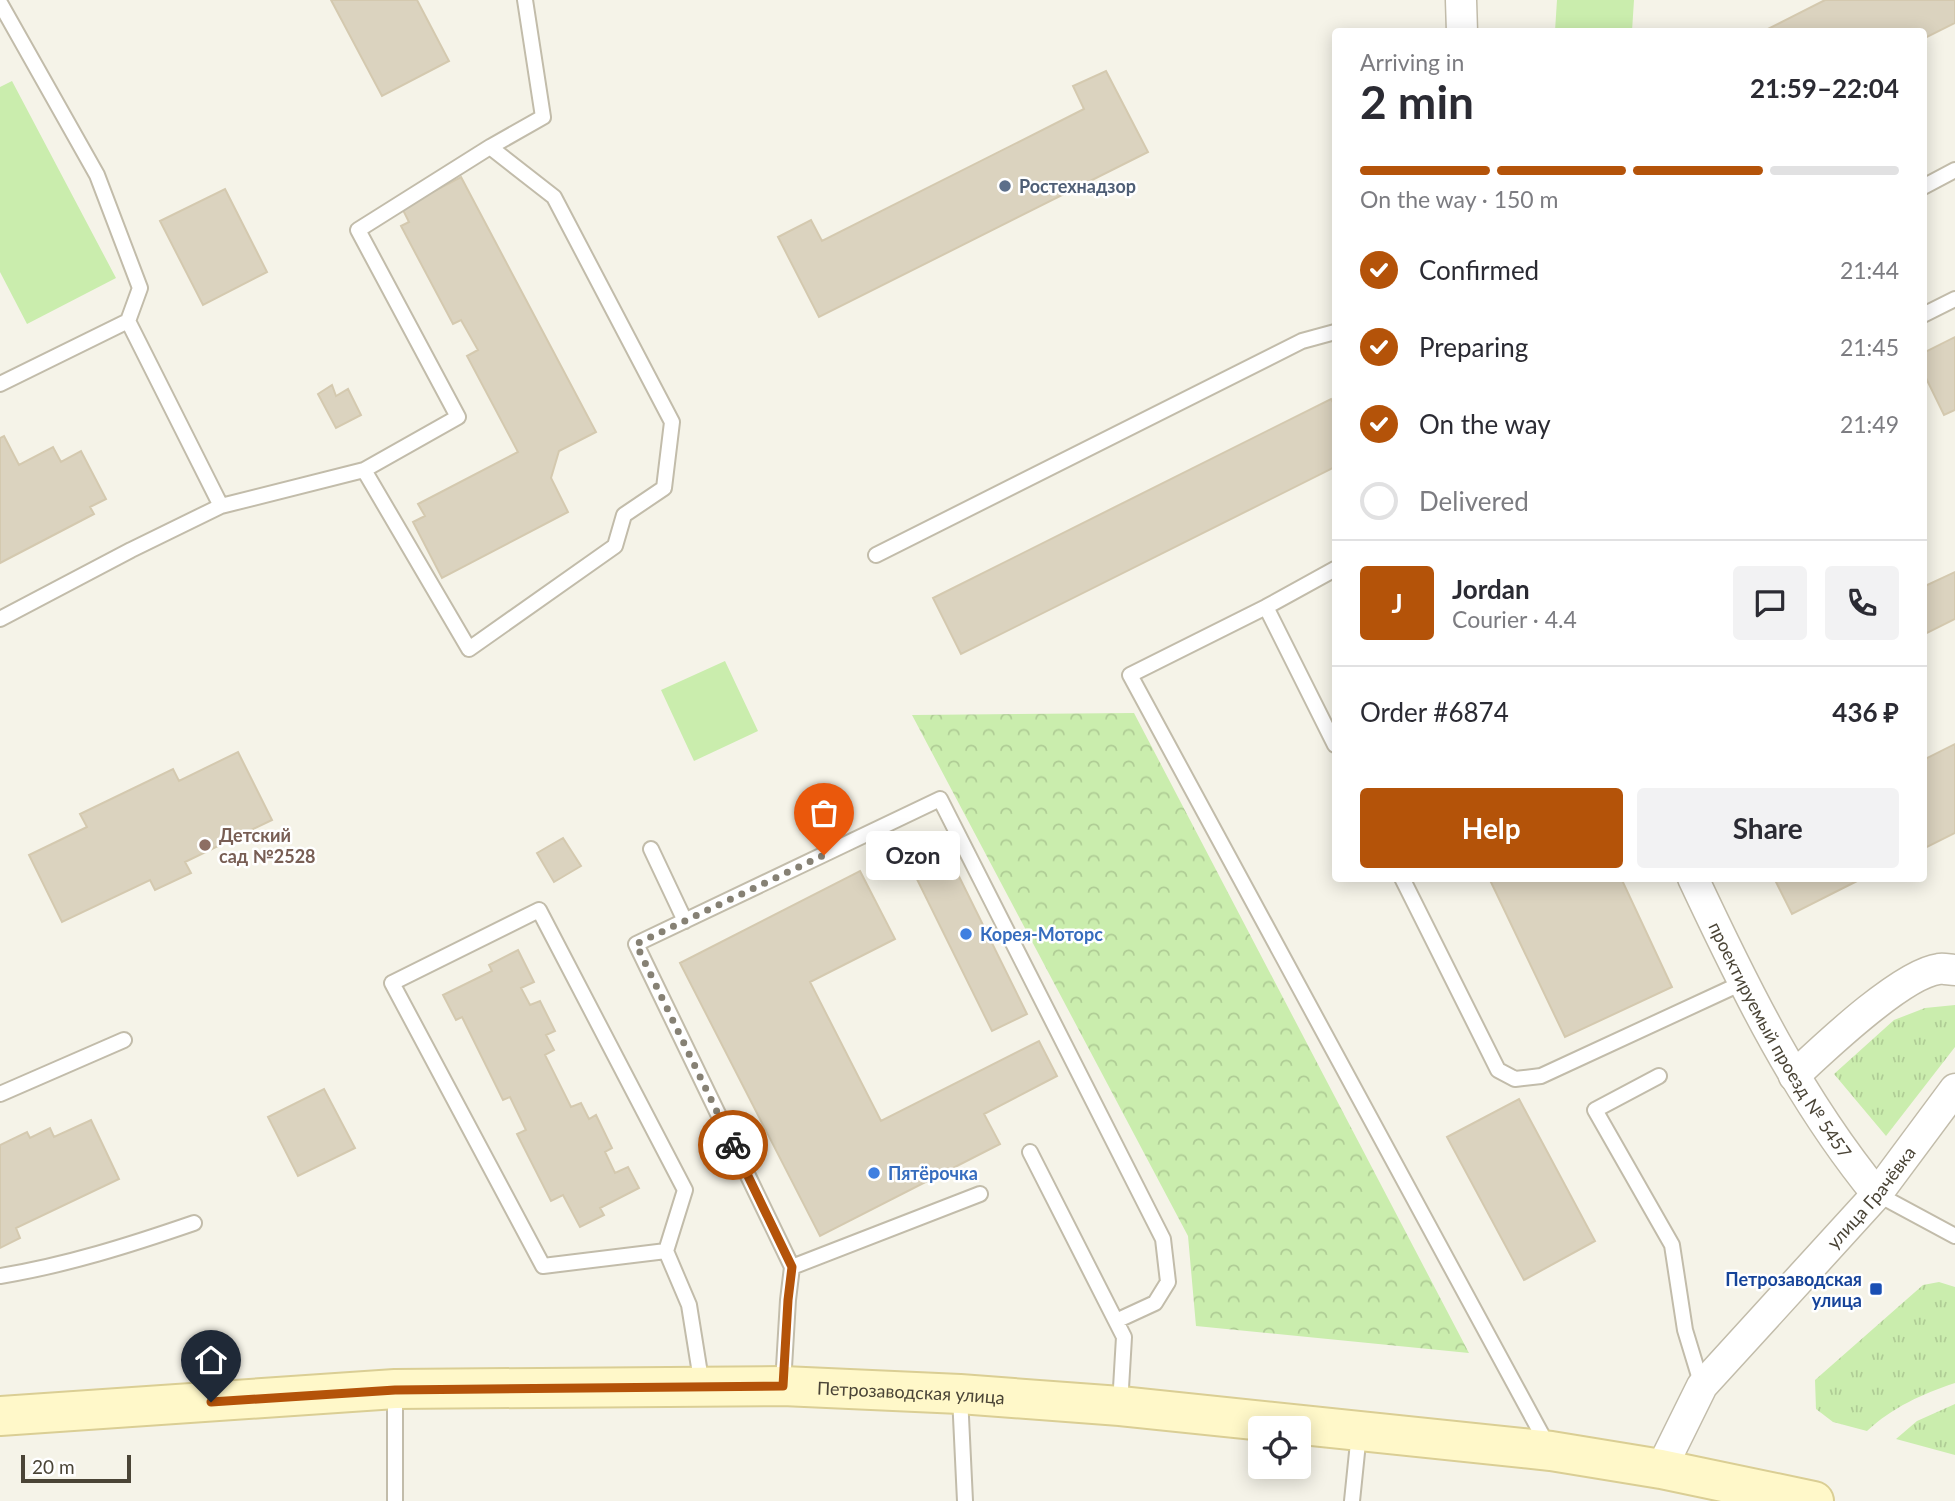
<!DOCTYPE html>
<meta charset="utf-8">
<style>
body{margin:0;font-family:Lato,sans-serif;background:#f2f2f3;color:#2b2b33;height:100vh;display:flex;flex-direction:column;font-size:26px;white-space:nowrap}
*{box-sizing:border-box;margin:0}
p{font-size:23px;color:#7c7c81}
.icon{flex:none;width:38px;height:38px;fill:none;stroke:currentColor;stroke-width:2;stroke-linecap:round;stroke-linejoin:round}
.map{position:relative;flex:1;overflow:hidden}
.side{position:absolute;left:1332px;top:28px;width:595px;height:854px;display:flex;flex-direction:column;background:#fff;border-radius:7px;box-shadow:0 4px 18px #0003}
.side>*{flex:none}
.buttons{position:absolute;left:1248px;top:1416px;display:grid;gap:14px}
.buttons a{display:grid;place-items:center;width:63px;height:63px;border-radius:7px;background:#fff;box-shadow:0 4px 18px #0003;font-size:35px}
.scale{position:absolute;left:21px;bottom:18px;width:110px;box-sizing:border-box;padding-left:7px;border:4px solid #4a4436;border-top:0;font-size:19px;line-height:24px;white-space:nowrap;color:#4a4436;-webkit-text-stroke:5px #fff;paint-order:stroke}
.pin{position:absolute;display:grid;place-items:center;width:60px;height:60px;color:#fff;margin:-72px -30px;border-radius:50% 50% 50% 0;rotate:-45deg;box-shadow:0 0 7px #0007}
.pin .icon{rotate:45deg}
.courier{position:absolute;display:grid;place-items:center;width:70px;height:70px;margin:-35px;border:5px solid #b45309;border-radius:50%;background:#fff;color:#222;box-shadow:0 2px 9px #0007}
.bubble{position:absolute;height:49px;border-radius:7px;background:#fff;box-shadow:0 4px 18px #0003;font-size:23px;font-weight:700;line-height:49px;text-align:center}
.summary em{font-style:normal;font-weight:700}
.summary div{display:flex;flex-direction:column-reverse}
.summary{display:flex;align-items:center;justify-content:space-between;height:119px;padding:0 28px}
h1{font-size:46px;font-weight:700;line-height:52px}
.bar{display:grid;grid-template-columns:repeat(4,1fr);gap:10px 7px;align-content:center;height:84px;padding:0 28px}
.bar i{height:9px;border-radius:5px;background:#e1e1e2}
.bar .selected{background:#b45309}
.bar p{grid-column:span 4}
.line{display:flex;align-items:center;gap:18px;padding:0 28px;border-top:2px solid #e1e1e2}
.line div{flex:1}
.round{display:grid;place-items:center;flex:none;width:74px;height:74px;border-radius:7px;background:#f2f2f3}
ol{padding:0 28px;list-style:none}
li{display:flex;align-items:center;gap:21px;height:77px}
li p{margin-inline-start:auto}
li .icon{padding:7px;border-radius:50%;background:#b45309;color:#fff;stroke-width:4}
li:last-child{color:#7c7c81}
li i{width:38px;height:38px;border:4px solid #e1e1e2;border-radius:50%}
.primary-button{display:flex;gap:14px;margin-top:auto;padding:14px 28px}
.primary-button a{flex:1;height:80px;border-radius:7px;background:#b45309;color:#fff;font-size:28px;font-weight:700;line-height:80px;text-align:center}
.primary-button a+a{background:#f2f2f3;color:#2b2b33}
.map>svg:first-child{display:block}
.grass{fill:url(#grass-tufts)}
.forest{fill:url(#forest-crowns)}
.park{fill:#caedad}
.building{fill:#dbd3bf;stroke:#d4c9af;stroke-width:2}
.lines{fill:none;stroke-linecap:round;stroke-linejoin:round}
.service-casing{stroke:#c2bcaa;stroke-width:18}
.minor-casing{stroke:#c2bcaa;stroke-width:33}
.secondary-casing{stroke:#dace94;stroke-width:42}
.service{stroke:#fff;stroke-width:14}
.minor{stroke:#fff;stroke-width:30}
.secondary{stroke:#fff8c9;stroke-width:38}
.done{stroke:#868174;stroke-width:7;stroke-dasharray:0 12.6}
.route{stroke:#b45309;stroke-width:9}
.service-dot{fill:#5c6f8a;stroke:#fff;stroke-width:2.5}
.education-dot{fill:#8d6e63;stroke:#fff;stroke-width:2.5}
.shop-dot{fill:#3f7fe0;stroke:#fff;stroke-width:2.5}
.transit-dot{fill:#1a4fb4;stroke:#fff;stroke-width:2.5}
.labels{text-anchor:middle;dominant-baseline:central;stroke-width:5;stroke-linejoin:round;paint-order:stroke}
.service-label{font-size:18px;font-weight:bold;fill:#4e5e75;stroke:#fff;text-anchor:start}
.education-label{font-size:18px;font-weight:bold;fill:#785e54;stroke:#fff;text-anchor:start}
.shop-label{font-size:18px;font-weight:bold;fill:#366cbe;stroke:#fff;text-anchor:start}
.street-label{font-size:18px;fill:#4a4436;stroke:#fff}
.transit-label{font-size:18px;font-weight:bold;fill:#164399;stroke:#fff;text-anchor:end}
</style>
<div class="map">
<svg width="1955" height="1501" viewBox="0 0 1955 1501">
<defs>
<pattern id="grass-tufts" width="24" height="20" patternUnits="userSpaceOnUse" patternTransform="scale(1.75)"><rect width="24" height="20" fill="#caedad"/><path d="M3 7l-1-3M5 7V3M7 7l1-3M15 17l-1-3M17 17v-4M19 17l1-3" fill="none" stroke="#afcc95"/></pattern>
<pattern id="forest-crowns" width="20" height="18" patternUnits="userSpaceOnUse" patternTransform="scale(1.75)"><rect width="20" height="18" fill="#caedad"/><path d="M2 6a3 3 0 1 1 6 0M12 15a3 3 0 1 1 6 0" fill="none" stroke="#afcc95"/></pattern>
</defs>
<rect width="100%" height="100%" fill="#f5f3e8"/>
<path class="grass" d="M 1955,1005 L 1955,1047 L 1886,1136 L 1834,1074 L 1894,1020 L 1925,1008 Z
M 1939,1282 L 1955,1287 L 1955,1383 C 1922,1394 1893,1407 1867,1431 L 1833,1422 L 1816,1409 L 1815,1380 L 1923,1285 Z
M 1955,1404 L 1955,1455 L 1896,1439 L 1917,1421 Z"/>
<path class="forest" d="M 1134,713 L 1469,1353 L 1196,1326 L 1188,1236 L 912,715 Z"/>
<path class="park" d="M 1557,0 L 1634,0 L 1632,31 L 1555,31 Z
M 12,81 L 116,278 L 27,324 L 0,272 L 0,87 Z
M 725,661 L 758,731 L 694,761 L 661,690 Z"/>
<path class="building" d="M 331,0 L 417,0 L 449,61 L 382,96 Z
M 1825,0 L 1955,0 L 1955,23 L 1923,39 L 1923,32 L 1762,32 Z
M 1106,71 L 1148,152 L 819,317 L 778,237 L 811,220 L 822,241 L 1084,109 L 1073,86 Z
M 461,177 L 596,432 L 559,451 L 551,478 L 568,512 L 442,578 L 413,522 L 425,516 L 418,504 L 518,452 L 467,356 L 478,350 L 461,320 L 453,324 L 401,226 L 409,222 L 402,208 Z
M 225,189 L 267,272 L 203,305 L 160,221 Z
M 1955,337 L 1955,410 L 1944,415 L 1923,372 L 1923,353 Z
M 332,385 L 336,396 L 348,389 L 361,415 L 336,428 L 318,394 Z
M 1331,399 L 1335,406 L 1335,467 L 961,654 L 933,598 Z
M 4,436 L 19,465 L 53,447 L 61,462 L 81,451 L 106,499 L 90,507 L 94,514 L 0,563 L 0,438 Z
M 1955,572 L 1955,619 L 1923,635 L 1923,587 Z
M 1955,744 L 1955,833 L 1923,849 L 1923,760 Z
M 238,752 L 272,820 L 185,862 L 191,873 L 155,890 L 150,880 L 62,922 L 29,855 L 87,827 L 80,814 L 173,769 L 179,781 Z
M 563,838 L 581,866 L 554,882 L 537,853 Z
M 940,838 L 1027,1014 L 992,1031 L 905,855 Z
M 860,871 L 895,939 L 810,982 L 881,1121 L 1039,1041 L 1057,1076 L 984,1114 L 1000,1144 L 820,1236 L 680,963 Z
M 1489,878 L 1621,878 L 1672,987 L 1565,1037 Z
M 1774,878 L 1863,878 L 1792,914 Z
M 518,950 L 534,982 L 521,988 L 530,1005 L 540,1001 L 555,1031 L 546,1035 L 554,1050 L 545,1055 L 571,1107 L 581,1103 L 589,1119 L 596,1115 L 612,1148 L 605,1152 L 615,1173 L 628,1167 L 639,1188 L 600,1208 L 604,1215 L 580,1227 L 563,1195 L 551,1201 L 517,1134 L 526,1130 L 510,1097 L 503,1100 L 462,1017 L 456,1020 L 443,995 L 492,971 L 489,965 Z
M 324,1089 L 355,1148 L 298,1176 L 268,1117 Z
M 1519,1099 L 1595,1241 L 1524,1280 L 1447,1137 Z
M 91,1120 L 119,1179 L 16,1228 L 20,1238 L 0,1248 L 0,1145 L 27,1132 L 30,1138 L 50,1128 L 54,1137 Z"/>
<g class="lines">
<defs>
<path id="service" d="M 0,3 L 97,175 L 140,288 L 128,321 L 221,506 L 131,550 L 0,619
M 490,147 L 554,197 L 672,422 L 664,488 L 624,515 L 615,546 L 469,649 L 364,470 L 458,417 L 358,230 Z
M 490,147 L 543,117 L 525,0
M 1923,187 L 1955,170
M 1923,315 L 1955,299
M 0,384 L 128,321
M 221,506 L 364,470
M 876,555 L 1302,341 L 1335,332
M 1335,569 L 1266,607 L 1130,675 L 1548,1446
M 1266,607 L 1335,745
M 651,849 L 685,921
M 1402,878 L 1498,1070 L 1515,1079 L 1541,1076 L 1742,983
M 1659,1076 L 1595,1110 L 1672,1245 L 1685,1330 L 1702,1386
M 0,1094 L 124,1040
M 1030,1152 L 1124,1337 L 1120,1405
M 1877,1194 L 1955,1236
M 666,1251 L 543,1266 L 392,983 L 539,910 L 685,1190 L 666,1251 L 689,1305 L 702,1386
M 792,1267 L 980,1194
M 0,1276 C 67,1265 130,1245 194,1223
M 783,1384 L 788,1300 L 792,1267 L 636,944 L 940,799 L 1163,1239 L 1168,1282 L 1155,1303 L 1116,1321
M 960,1396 L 965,1501
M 395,1501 L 395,1390
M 1352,1501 L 1359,1433"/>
<g id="minor">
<path d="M 1461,0 L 1462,32"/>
<path id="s1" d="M 1693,878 C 1745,989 1799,1099 1877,1194"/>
<path d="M 1794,1076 C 1823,1049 1901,974 1939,969 C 1944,968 1950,970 1955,970"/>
<path id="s2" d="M 1661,1469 L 1702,1386 L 1877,1194 L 1955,1089"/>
</g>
<g id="secondary">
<path id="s3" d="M 0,1416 L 395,1389 L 783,1386 L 960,1394 L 1120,1406 L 1551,1451 L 1661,1469 L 1814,1501"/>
</g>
</defs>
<use href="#service" class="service-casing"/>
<use href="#minor" class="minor-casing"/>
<use href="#secondary" class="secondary-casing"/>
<use href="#service" class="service"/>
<use href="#minor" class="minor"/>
<use href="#secondary" class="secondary"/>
</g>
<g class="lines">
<path class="done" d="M 733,1145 L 636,944 L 824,855"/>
<path class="route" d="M 211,1402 L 395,1390 L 783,1386 L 788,1300 L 792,1267 L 733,1145"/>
</g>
<circle class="service-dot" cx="1005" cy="186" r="7"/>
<circle class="education-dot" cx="205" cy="845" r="7"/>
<g class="shop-dot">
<circle cx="966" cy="934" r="7"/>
<circle cx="874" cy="1173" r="7"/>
</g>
<rect class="transit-dot" x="1869" y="1282" width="14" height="14" rx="3.5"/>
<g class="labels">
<g class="service-label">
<text x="1019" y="186">Ростехнадзор</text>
</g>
<g class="education-label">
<text x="219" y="835">Детский<tspan x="219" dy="21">сад №2528</tspan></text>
</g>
<g class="shop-label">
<text x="980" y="934">Корея-Моторс</text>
<text x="888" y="1173">Пятёрочка</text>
</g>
<g class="street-label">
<text stroke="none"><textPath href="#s1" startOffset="184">проектируемый проезд № 5457</textPath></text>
<text stroke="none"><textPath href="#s2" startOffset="346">улица Грачёвка</textPath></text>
<text stroke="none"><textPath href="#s3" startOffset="912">Петрозаводская улица</textPath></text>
</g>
<g class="transit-label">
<text x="1862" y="1279">Петрозаводская<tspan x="1862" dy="21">улица</tspan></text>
</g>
</g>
</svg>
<div class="buttons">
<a><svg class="icon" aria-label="locate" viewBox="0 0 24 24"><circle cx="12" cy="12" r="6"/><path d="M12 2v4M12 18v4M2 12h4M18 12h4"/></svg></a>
</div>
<div class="scale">20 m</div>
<div class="pin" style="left:824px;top:855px;background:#ea580c"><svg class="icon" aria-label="bag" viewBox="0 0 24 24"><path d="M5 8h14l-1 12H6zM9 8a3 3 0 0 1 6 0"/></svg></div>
<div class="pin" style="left:211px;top:1402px;background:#1f2937"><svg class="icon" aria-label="home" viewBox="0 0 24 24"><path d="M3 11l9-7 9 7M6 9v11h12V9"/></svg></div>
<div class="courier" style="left:733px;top:1145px"><svg class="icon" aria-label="bike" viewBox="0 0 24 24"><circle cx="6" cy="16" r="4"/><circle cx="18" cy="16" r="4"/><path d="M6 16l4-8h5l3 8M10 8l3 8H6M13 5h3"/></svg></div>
<div class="bubble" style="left:866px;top:831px;width:94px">Ozon</div>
<section class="side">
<div class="summary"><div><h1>2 min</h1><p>Arriving in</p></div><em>21:59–22:04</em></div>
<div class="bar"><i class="selected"></i><i class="selected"></i><i class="selected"></i><i></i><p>On the way · 150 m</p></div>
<ol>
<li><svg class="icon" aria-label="check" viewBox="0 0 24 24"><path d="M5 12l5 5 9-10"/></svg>Confirmed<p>21:44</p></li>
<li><svg class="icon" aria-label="check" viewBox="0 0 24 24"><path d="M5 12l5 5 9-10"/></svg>Preparing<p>21:45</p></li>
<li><svg class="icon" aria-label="check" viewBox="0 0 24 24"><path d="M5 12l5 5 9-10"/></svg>On the way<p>21:49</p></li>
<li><i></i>Delivered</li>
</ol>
<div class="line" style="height:126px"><b class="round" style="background:#b45309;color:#fff">J</b><div><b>Jordan</b><p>Courier · 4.4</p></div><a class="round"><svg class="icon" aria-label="chat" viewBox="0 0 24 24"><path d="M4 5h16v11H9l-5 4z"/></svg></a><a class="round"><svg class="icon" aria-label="phone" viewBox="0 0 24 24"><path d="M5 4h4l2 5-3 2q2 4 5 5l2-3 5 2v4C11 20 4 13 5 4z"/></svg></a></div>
<div class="line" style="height:91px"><div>Order #6874</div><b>436 ₽</b></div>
<div class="primary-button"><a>Help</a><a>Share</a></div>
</section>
</div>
